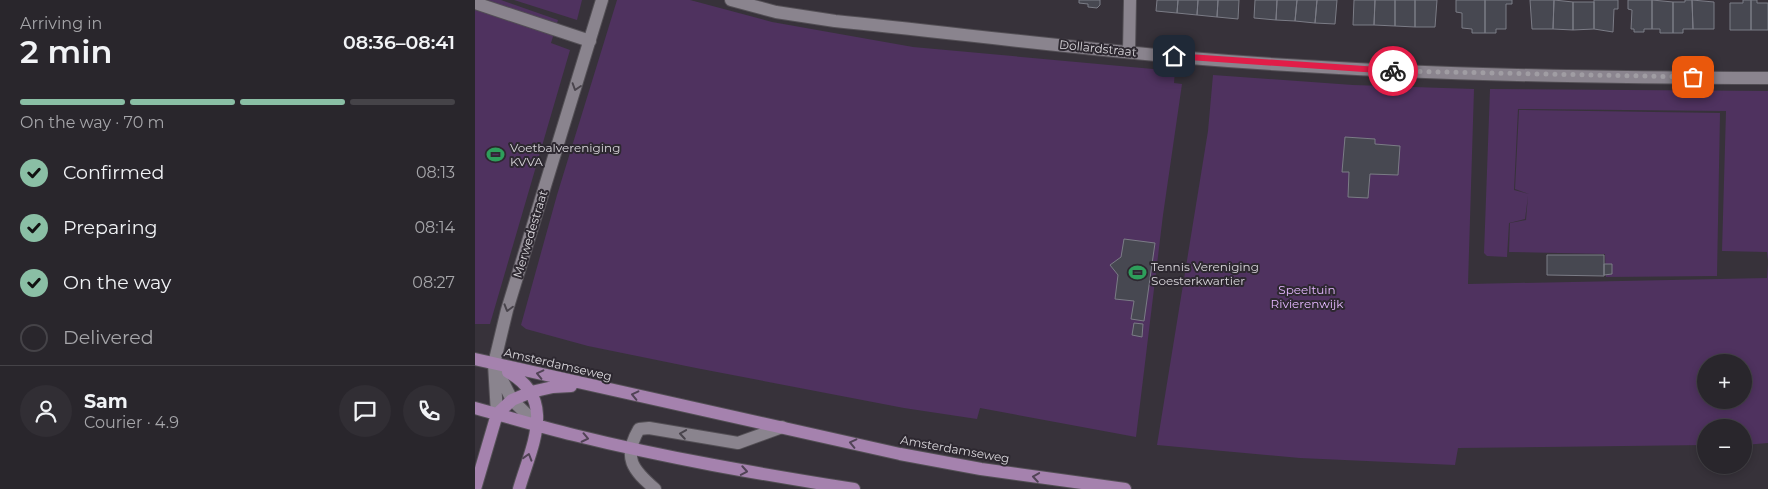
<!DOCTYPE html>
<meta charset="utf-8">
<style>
body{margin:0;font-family:Montserrat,sans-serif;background:#312e34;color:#f1f3f6;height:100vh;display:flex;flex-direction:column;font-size:19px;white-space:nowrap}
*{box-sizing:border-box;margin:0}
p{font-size:16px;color:#a5a5a9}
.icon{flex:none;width:28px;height:28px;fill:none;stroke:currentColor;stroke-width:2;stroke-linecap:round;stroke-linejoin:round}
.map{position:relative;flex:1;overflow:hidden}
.details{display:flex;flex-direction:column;background:#29262c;width:475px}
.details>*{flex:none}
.controls{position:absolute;left:1222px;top:354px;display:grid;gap:10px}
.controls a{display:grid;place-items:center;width:55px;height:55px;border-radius:50%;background:#29262c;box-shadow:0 2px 8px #0003,0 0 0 1px #454348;font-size:25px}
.pin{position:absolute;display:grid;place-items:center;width:42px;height:42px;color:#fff;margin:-21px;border-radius:10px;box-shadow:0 2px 8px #0006}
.courier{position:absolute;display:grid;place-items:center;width:50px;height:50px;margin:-25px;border:4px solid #e11d48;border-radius:50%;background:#fff;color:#222;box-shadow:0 1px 6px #0007}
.head em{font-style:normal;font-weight:600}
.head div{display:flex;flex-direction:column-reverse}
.head{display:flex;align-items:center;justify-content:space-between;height:85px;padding:0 20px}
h1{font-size:32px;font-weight:600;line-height:38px}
.bar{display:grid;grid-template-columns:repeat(4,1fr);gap:8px 5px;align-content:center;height:60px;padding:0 20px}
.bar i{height:6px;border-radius:4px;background:#454348}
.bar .selected{background:#8abfa5}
.bar p{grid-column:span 4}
.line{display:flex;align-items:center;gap:12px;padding:0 20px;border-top:1px solid #454348}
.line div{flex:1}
.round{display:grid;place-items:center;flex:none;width:52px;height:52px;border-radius:26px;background:#312e34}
ol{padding:0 20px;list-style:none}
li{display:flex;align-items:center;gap:15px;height:55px}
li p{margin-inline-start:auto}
li .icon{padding:5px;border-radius:50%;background:#8abfa5;color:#111;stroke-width:4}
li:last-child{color:#a5a5a9}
li i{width:28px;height:28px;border:2px solid #454348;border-radius:50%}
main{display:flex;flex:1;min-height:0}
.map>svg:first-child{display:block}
.green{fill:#4f325f;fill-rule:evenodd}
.building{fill:#474851;stroke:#7b7c86}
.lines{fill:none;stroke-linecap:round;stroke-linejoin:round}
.minor-casing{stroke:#534f55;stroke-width:14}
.major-casing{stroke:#534f55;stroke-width:14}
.minor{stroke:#8a848e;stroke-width:12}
.major{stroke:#a582ae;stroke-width:12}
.oneway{stroke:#49444c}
.oneway2{stroke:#514356}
.done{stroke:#a09da3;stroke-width:5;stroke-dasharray:0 9}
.route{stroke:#e11d48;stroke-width:6}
.labels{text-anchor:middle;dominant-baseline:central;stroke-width:4;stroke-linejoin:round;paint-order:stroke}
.street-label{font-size:12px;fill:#d9d6db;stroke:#2d2830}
.poi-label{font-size:12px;fill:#d9d6db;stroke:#2d2830;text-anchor:start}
.park-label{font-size:12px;fill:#e4b7fe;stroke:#2d2830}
</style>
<main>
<section class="details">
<div class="head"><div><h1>2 min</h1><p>Arriving in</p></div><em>08:36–08:41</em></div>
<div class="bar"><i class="selected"></i><i class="selected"></i><i class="selected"></i><i></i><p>On the way · 70 m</p></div>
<ol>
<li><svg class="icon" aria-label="check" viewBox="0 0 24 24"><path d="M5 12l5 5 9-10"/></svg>Confirmed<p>08:13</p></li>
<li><svg class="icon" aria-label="check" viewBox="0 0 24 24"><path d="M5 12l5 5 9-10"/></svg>Preparing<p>08:14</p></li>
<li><svg class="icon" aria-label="check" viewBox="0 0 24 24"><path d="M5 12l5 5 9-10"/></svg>On the way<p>08:27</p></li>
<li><i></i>Delivered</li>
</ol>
<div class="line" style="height:90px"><a class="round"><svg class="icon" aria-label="person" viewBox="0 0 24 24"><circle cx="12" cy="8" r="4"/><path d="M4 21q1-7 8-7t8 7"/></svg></a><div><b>Sam</b><p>Courier · 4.9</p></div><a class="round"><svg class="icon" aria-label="chat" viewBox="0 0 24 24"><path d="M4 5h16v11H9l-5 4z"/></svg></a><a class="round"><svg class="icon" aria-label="phone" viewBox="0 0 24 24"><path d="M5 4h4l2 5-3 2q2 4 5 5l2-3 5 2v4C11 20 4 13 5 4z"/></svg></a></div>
</section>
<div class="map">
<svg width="1293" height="489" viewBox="0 0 1293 489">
<rect width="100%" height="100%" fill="#37323a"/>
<path class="green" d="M 0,0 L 26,0 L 83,20 L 76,43 L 95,50 L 15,324 L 0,324 Z
M 39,0 L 107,0 L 102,20 Z
M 142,0 L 215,0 L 297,22 L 438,47 L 700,71 L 699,83 L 707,84 L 688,215 L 661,437 L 505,408 L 502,419 L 429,408 L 221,368 L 113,346 L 51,329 L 46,325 L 82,195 Z
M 738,75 L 878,85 L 999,89 L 993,284 L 1292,278 L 1293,264 L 1293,443 L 1269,445 L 1269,428 L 1231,428 L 1231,445 L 983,448 L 980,465 L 825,458 L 682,445 L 733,131 ZM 1231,362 L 1269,362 L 1269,400 L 1231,400 Z
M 1015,89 L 1293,91 L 1293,261 L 1292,252 L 1247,251 L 1251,111 L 1043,109 L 1039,190 L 1054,194 L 1040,189 L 1044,110 L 1245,113 L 1242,276 L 1131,277 L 1130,254 L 1034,252 L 1035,223 L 1051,220 L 1053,196 L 1050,219 L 1034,223 L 1032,257 L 1012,256 L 1009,253 Z"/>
<path class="building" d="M 604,0 L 625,0 L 625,5 L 622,8 L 613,7 L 613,4 L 604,3 Z
M 682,0 L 703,0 L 702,13 L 681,11 Z
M 703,0 L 723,0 L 722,15 L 702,13 Z
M 723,0 L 743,0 L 742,17 L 722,15 Z
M 743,0 L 764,0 L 763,19 L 742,17 Z
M 780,0 L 802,0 L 801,20 L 779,18 Z
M 802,0 L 822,0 L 820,21 L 801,20 Z
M 822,0 L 842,0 L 840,23 L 820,21 Z
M 842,0 L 862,0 L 860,24 L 840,23 Z
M 879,0 L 900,0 L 899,25 L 878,25 Z
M 900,0 L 920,0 L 920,26 L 899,25 Z
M 920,0 L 940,0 L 940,27 L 920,26 Z
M 940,0 L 962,0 L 960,27 L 940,27 Z
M 981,0 L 1010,0 L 1010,33 L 997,33 L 997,29 L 987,28 L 987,13 L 981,12 Z
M 1010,0 L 1037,0 L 1037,4 L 1031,4 L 1031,29 L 1021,29 L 1021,33 L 1010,33 Z
M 1055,0 L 1079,0 L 1078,29 L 1057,29 Z
M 1079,0 L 1098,2 L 1098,30 L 1078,29 Z
M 1119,0 L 1143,0 L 1143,9 L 1139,9 L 1138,32 L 1119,29 Z
M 1153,0 L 1177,0 L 1177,29 L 1169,29 L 1169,32 L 1159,32 L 1159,29 L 1156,29 L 1157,10 L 1153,9 Z
M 1177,0 L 1198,2 L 1198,33 L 1185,33 L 1185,29 L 1177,29 Z
M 1210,0 L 1217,0 L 1218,29 L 1208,29 L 1208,33 L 1198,33 L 1198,2 L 1210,2 Z
M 1217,0 L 1239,2 L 1239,29 L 1218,29 Z
M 1268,0 L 1276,0 L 1276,30 L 1255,30 L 1255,3 L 1268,3 Z
M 1276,0 L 1282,0 L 1282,3 L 1293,3 L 1293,30 L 1276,30 Z
M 1098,2 L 1119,2 L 1119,29 L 1098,30 Z
M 870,137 L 900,139 L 900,144 L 925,146 L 923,175 L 895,174 L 893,198 L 873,197 L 874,172 L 867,172 Z
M 649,239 L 680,243 L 669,321 L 656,319 L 659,301 L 640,299 L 643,275 L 635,265 L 646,257 Z
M 1072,255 L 1129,255 L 1129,276 L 1072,275 Z
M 1129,264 L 1137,264 L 1137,274 L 1129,275 Z
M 659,323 L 668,324 L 667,337 L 657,335 Z"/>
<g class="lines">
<defs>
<path id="minor" d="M 256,0 L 301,12 L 360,21 C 478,33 596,48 715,58 C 907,74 1100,78 1293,78
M 0,3 L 115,41
M 654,51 L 655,0
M 21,368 L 37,400 L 63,425
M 22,414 L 19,364 L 32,310 L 127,0
M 180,489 C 158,470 147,458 164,429 L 174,428 L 263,443 L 307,427"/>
<path id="major" d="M 0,359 L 425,454 L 506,469 L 650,489
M 33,372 C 83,399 56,447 44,489
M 0,408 C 33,417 66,427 99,435 C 191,458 285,474 379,489
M 0,489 L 22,414 L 37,400 L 56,392 L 78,387 L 96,386"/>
</defs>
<use href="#minor" class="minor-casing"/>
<use href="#major" class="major-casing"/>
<use href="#minor" class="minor"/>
<use href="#major" class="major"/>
</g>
<defs><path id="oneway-chevron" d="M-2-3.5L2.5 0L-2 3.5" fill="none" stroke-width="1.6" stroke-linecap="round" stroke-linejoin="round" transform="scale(1.25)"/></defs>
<g class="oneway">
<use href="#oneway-chevron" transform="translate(101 87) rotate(108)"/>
<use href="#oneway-chevron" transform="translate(33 308) rotate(106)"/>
<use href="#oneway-chevron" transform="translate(208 434) rotate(-171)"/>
</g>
<g class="oneway2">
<use href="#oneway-chevron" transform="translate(65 374) rotate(-167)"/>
<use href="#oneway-chevron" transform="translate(160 395) rotate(-167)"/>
<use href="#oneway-chevron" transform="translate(110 438) rotate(12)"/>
<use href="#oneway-chevron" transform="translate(378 443) rotate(-167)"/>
<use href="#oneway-chevron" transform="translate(53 457) rotate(-73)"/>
<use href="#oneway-chevron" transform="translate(269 471) rotate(10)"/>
<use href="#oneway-chevron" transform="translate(561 477) rotate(-171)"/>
</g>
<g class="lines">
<path class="done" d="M 918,71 L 1218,77"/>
<path class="route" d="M 699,56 L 918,71"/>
</g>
<defs>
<symbol id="stadium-bare" viewBox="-9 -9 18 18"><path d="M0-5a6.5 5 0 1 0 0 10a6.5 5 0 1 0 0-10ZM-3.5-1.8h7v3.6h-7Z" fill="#2e9e5b" stroke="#2d2830" stroke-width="2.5" paint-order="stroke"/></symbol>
</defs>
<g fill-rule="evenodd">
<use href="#stadium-bare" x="8" y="142" width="25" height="25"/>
<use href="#stadium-bare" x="650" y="260" width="25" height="25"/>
</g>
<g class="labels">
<g class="street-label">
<text transform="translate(623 48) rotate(6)">Dollardstraat</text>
<text transform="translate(55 234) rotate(-73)">Merwedestraat</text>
<text transform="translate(83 364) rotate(13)">Amsterdamseweg</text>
<text transform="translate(480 449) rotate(10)">Amsterdamseweg</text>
</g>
<g class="poi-label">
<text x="35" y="147">Voetbalvereniging<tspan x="35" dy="14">KVVA</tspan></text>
<text x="676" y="266">Tennis Vereniging<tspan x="676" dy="14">Soesterkwartier</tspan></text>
</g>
<g class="park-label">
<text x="832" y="289">Speeltuin<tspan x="832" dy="14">Rivierenwijk</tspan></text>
</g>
</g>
</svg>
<div class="controls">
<a>+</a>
<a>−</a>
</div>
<div class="pin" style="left:1218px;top:77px;background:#ea580c"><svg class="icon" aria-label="bag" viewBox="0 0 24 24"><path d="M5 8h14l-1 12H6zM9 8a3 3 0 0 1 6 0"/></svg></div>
<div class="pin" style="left:699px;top:56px;background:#1f2937"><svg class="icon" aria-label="home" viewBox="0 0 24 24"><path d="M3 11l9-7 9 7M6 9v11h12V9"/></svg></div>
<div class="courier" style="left:918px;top:71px"><svg class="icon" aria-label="bike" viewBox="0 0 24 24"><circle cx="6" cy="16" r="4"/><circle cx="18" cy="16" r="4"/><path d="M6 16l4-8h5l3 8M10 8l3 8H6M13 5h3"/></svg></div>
</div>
</main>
